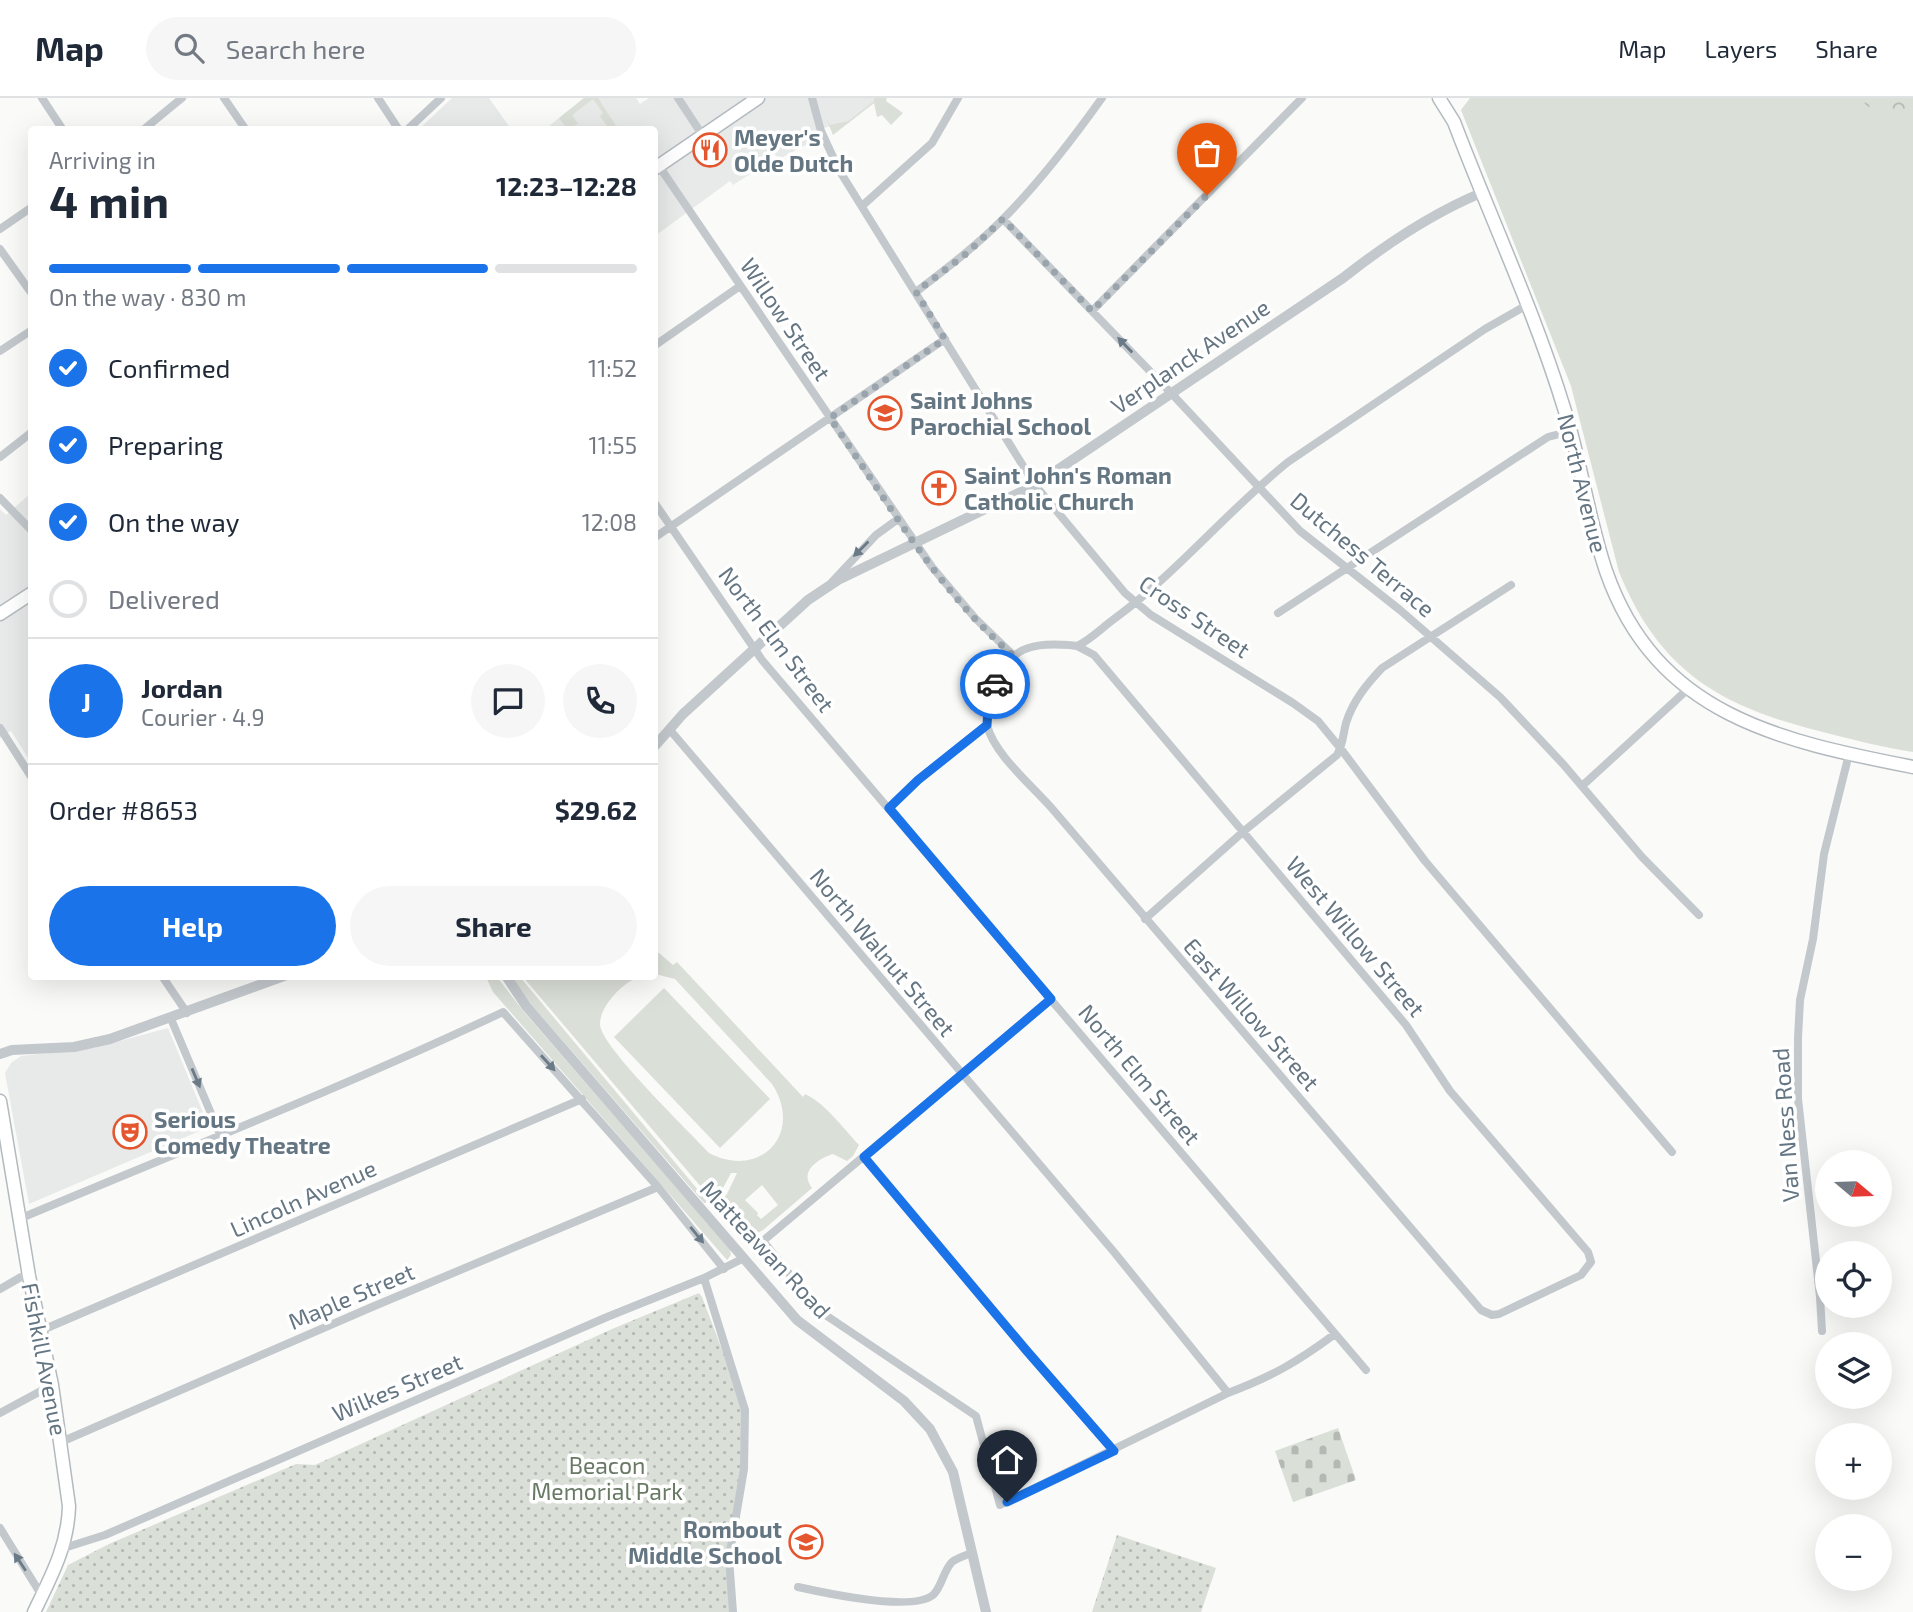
<!DOCTYPE html>
<meta charset="utf-8">
<style>
body{margin:0;font-family:"Exo 2",sans-serif;background:#f6f6f7;color:#1f2937;height:100vh;display:flex;flex-direction:column;font-size:26px;white-space:nowrap}
*{box-sizing:border-box;margin:0}
p{font-size:23px;color:#747a83}
.icon{flex:none;width:38px;height:38px;fill:none;stroke:currentColor;stroke-width:2;stroke-linecap:round;stroke-linejoin:round}
.map{position:relative;flex:1;overflow:hidden}
.details{position:absolute;left:28px;top:28px;width:630px;height:854px;display:flex;flex-direction:column;background:#fff;border-radius:7px;box-shadow:0 7px 28px #0002}
.details>*{flex:none}
.needle{width:46px;rotate:109deg}
.buttons{position:absolute;left:1815px;top:1052px;display:grid;gap:14px}
.buttons a{display:grid;place-items:center;width:77px;height:77px;border-radius:50%;background:#fff;box-shadow:0 7px 28px #0002;font-size:35px}
.pin{position:absolute;display:grid;place-items:center;width:60px;height:60px;color:#fff;margin:-72px -30px;border-radius:50% 50% 50% 0;rotate:-45deg;box-shadow:0 0 7px #0007}
.pin .icon{rotate:45deg}
.courier{position:absolute;display:grid;place-items:center;width:70px;height:70px;margin:-35px;border:5px solid #1a73e8;border-radius:50%;background:#fff;color:#222;box-shadow:0 2px 9px #0007}
.overview em{font-style:normal;font-weight:700}
.overview div{display:flex;flex-direction:column-reverse}
.overview{display:flex;align-items:center;justify-content:space-between;height:119px;padding:0 21px}
h1{font-size:46px;font-weight:700;line-height:52px}
.bar{display:grid;grid-template-columns:repeat(4,1fr);gap:10px 7px;align-content:center;height:84px;padding:0 21px}
.bar i{height:9px;border-radius:5px;background:#e0e1e3}
.bar .on{background:#1a73e8}
.bar p{grid-column:span 4}
.line{display:flex;align-items:center;gap:18px;padding:0 21px;border-top:2px solid #e0e1e3}
.line div{flex:1}
.round{display:grid;place-items:center;flex:none;width:74px;height:74px;border-radius:37px;background:#f6f6f7}
ol{padding:0 21px;list-style:none}
li{display:flex;align-items:center;gap:21px;height:77px}
li p{margin-inline-start:auto}
li .icon{padding:7px;border-radius:50%;background:#1a73e8;color:#fff;stroke-width:4}
li:last-child{color:#747a83}
li i{width:38px;height:38px;border:4px solid #e0e1e3;border-radius:50%}
.action{display:flex;gap:14px;margin-top:auto;padding:14px 21px}
.action a{flex:1;height:80px;border-radius:42px;background:#1a73e8;color:#fff;font-size:28px;font-weight:700;line-height:80px;text-align:center}
.action a+a{background:#f6f6f7;color:#1f2937}
header{display:flex;align-items:center;gap:42px;box-sizing:border-box;height:98px;padding:0 35px;background:#fff;border-bottom:2px solid #e0e1e3}
header strong{font-size:33px}
nav{display:flex;gap:38px;margin-inline-start:auto;font-size:24px}
.search{width:490px;height:63px;background:#f6f6f7;display:flex;align-items:center;gap:18px;box-sizing:border-box;padding:0 24px;border-radius:38px;color:#747a83;font-size:26px}
.map>svg:first-child{display:block}
.built{fill:#e8e9e9}
.grass{fill:#dadfd7;fill-rule:evenodd}
.forest{fill:url(#forest-crowns)}
.cemetery{fill:url(#cemetery-stones)}
.park{fill:url(#park-dots)}
.lines{fill:none;stroke-linecap:round;stroke-linejoin:round}
.secondary-casing{stroke:#b3babf;stroke-width:15}
.minor{stroke:#c3c8cc;stroke-width:8}
.tertiary{stroke:#c3c8cc;stroke-width:10}
.secondary{stroke:#fff;stroke-width:12}
.oneway{fill:#6a7a87}
.done{stroke:#99a4ac;stroke-width:7;stroke-dasharray:0 12.6}
.route{stroke:#1a73e8;stroke-width:9}
.labels{text-anchor:middle;dominant-baseline:central;stroke-width:7;stroke-linejoin:round;paint-order:stroke}
.poi-label{font-size:23px;font-weight:bold;fill:#657683;stroke:#fff;text-anchor:start}
.street-label{font-size:23px;fill:#657683;stroke:#fff}
.park-label{font-size:23px;fill:#687a64;stroke:#fff}
</style>
<header>
<strong>Map</strong>
<div class="search"><svg class="icon" aria-label="search" viewBox="0 0 24 24"><circle cx="10" cy="10" r="6"/><path d="M15 15l6 6"/></svg>Search here</div>
<nav><a>Map</a><a>Layers</a><a>Share</a></nav>
</header>
<div class="map">
<svg width="1913" height="1514" viewBox="0 0 1913 1514">
<defs>
<pattern id="forest-crowns" width="20" height="18" patternUnits="userSpaceOnUse" patternTransform="scale(1.75)"><rect width="20" height="18" fill="#dadfd7"/><path d="M2 6a3 3 0 1 1 6 0M12 15a3 3 0 1 1 6 0" fill="none" stroke="#b4b9b4"/></pattern>
<pattern id="cemetery-stones" width="16" height="16" patternUnits="userSpaceOnUse" patternTransform="scale(1.75)"><rect width="16" height="16" fill="#dadfd7"/><path d="M2 7V4a2 2 0 0 1 4 0v3zM10 15v-3a2 2 0 0 1 4 0v3z" fill="#b4b9b4"/></pattern>
<pattern id="park-dots" width="8" height="8" patternUnits="userSpaceOnUse" patternTransform="scale(1.75)"><rect width="8" height="8" fill="#dadfd7"/><path d="M2 2h.1M6 6h.1" fill="none" stroke="#b4b9b4" stroke-width="1.8" stroke-linecap="round"/></pattern>
</defs>
<rect width="100%" height="100%" fill="#fafaf8"/>
<path class="built" d="M 452,0 L 489,0 L 511,31 L 418,32 Z
M 584,0 L 636,0 L 640,6 L 649,0 L 874,0 L 874,3 L 848,23 L 817,32 L 817,41 L 779,61 L 772,53 L 752,67 L 755,73 L 733,87 L 730,83 L 655,138 L 654,32 L 544,32 Z
M 31,395 L 32,662 L 30,663 L 11,633 L 0,640 L 0,411 L 6,417 Z
M 168,930 L 209,1029 L 29,1106 L 5,975 L 11,965 L 21,958 L 94,950 Z"/>
<path class="grass" d="M 584,0 L 598,0 L 618,31 L 609,31 L 600,18 L 603,15 L 593,1 L 572,17 L 578,26 L 567,31 L 559,20 Z
M 874,0 L 887,0 L 886,3 L 903,15 L 891,27 L 882,17 L 877,19 L 874,5 L 833,37 L 826,20 L 830,27 L 848,23 L 874,3 Z
M 1470,0 L 1913,0 L 1913,654 C 1881,649 1850,641 1819,633 C 1719,608 1659,572 1619,474 L 1571,288 L 1461,12 Z
M 655,854 L 659,855 L 673,867 L 677,864 L 803,999 L 805,996 C 826,1006 843,1030 859,1047 L 853,1058 L 847,1063 L 833,1056 C 817,1061 799,1074 812,1090 L 763,1132 L 747,1141 L 717,1107 L 727,1096 L 737,1075 L 731,1075 L 722,1092 L 713,1103 L 523,879 L 639,879 C 623,884 599,909 600,927 C 602,950 690,1034 709,1055 C 761,1082 804,1035 772,986 L 675,881 L 655,876 ZM 762,1087 L 778,1107 L 761,1121 L 757,1117 L 758,1115 L 745,1102 Z
M 486,879 L 497,879 L 524,914 L 730,1151 L 731,1157 L 727,1162 L 493,894 Z
M 512,879 L 520,879 L 709,1105 L 704,1105 L 530,905 Z
M 664,890 L 770,1001 L 720,1050 L 614,939 Z"/>
<path class="forest" d="M 1861,0 L 1913,0 L 1913,13 L 1884,19 L 1866,7 Z"/>
<path class="cemetery" d="M 1338,1330 L 1356,1382 L 1293,1404 L 1275,1353 Z"/>
<path class="park" d="M 699,1195 L 702,1199 L 745,1312 L 744,1371 L 729,1460 L 733,1514 L 46,1514 L 68,1467 L 109,1446 L 296,1366 L 315,1367 L 612,1231 Z
M 1117,1437 L 1216,1470 L 1201,1514 L 1092,1514 Z"/>
<g class="lines">
<defs>
<path id="secondary" d="M 1439,0 L 1454,24 C 1490,119 1534,212 1564,310 C 1581,363 1588,420 1606,473 C 1656,617 1780,643 1913,669
M 654,71 L 758,0
M 0,516 L 32,495
M 0,1003 L 29,1178 L 52,1287 L 69,1408 C 68,1448 51,1479 34,1514"/>
</defs>
<use href="#secondary" class="secondary-casing"/>
<path class="minor" d="M 42,0 L 63,32
M 224,0 L 246,32
M 378,0 L 399,32
M 678,0 L 703,38
M 812,0 L 821,33 L 839,72 L 1035,387 L 1125,495 L 1151,517 L 1293,605 L 1318,623 L 1341,651 L 1425,763 L 1672,1054
M 143,32 L 182,0
M 407,32 L 441,0
M 659,68 L 932,469 L 975,520 L 1014,558
M 862,108 L 932,45 L 958,0
M 1003,121 L 1172,296 L 1300,433 L 1400,512 L 1500,599 L 1563,666 L 1642,759 L 1699,817
M 0,131 L 32,109
M 0,151 L 32,196
M 916,194 C 946,171 976,148 1003,121 C 1039,85 1072,42 1102,0
M 1092,213 L 1302,0
M 654,248 L 740,188
M 0,253 L 32,232
M 0,359 L 32,334
M 0,400 L 32,433
M 654,404 L 762,562 L 1366,1272
M 654,440 L 945,241
M 832,484 L 876,437 L 898,421
M 1278,515 L 1548,339 L 1571,333
M 987,627 C 994,657 1035,690 1055,714 L 1481,1212 L 1492,1217 L 1499,1216 L 1581,1177 L 1591,1164 L 1588,1154 L 1450,993 L 1406,927 L 1094,557 L 1077,548
M 0,630 L 32,680
M 670,632 L 1114,1154 L 1228,1295
M 1582,688 L 1688,591
M 889,710 L 918,682 L 987,627 C 988,602 995,577 1013,559 C 1027,545 1051,546 1069,547 C 1075,547 1074,549 1079,547 C 1091,541 1103,529 1114,521 C 1177,475 1227,413 1288,364 L 1485,231 L 1527,207
M 1145,821 L 1244,733 L 1337,657 C 1343,647 1343,636 1346,625 C 1353,603 1366,587 1382,570 L 1511,487
M 162,878 L 187,915
M 1051,901 L 763,1143 L 818,1212 L 976,1318 L 1000,1407 L 1228,1295 C 1273,1278 1297,1264 1335,1236
M 171,921 L 221,1039
M 864,1059 L 1026,1252 L 1114,1353
M 19,1121 C 181,1053 344,989 503,914 L 658,1089 L 724,1171
M 704,1180 L 745,1312 L 744,1371 L 729,1460 L 733,1514
M 0,1191 L 21,1179 L 29,1178
M 40,1233 C 221,1157 401,1078 582,1001
M 1822,1233 L 1820,1199 L 1798,1001 L 1798,940 L 1800,902 L 1813,841 L 1824,756 L 1849,656
M 0,1315 L 52,1287
M 61,1344 L 372,1209 L 658,1089
M 0,1430 L 42,1498
M 64,1450 L 105,1437 L 607,1219 L 704,1180 L 744,1160
M 798,1489 C 825,1495 912,1514 933,1497 C 942,1489 943,1473 952,1464 C 957,1460 966,1457 972,1455"/>
<path class="tertiary" d="M 654,649 L 683,616 L 808,502 L 838,482 L 1035,387 L 1343,180 C 1386,146 1431,116 1481,95
M 506,878 L 526,908 L 797,1222 L 904,1303 L 930,1331 L 953,1374 L 986,1514
M 0,956 L 12,952 L 74,949 L 110,941 L 284,878"/>
<use href="#secondary" class="secondary"/>
</g>
<defs><path id="oneway-solid" d="M-6-.8H1V-3.2L6.5 0L1 3.2V.8H-6Z" transform="scale(1.75)"/></defs>
<g class="oneway">
<use href="#oneway-solid" transform="translate(1125 247) rotate(-134)"/>
<use href="#oneway-solid" transform="translate(861 451) rotate(135)"/>
<use href="#oneway-solid" transform="translate(548 965) rotate(48)"/>
<use href="#oneway-solid" transform="translate(196 980) rotate(67)"/>
<use href="#oneway-solid" transform="translate(697 1137) rotate(51)"/>
<use href="#oneway-solid" transform="translate(20 1464) rotate(-123)"/>
</g>
<g class="lines">
<path class="done" d="M 995,586 L 1014,558 C 937,493 887,402 830,320 L 945,241 L 916,194 L 967,155 L 1003,121 L 1092,213 L 1207,97"/>
<path class="route" d="M 995,586 L 988,610 L 987,627 L 918,682 L 889,710 L 1051,901 L 864,1059 L 1026,1252 L 1114,1353 L 1007,1404"/>
</g>
<defs>
<symbol id="restaurant-ring" viewBox="-11 -11 22 22"><circle r="9.5" fill="#fff" stroke="#e4572e" stroke-width="1.5"/><path d="M-5-6h1v4h1v-4h1v4h1v-4h1v5L-1.5 .5V6h-2V.5L-5-1ZM5-6V6H3V1.5H1.5Q1.5-4 5-6Z" fill="#e4572e"/></symbol>
<symbol id="school-ring" viewBox="-11 -11 22 22"><circle r="9.5" fill="#fff" stroke="#e4572e" stroke-width="1.5"/><path d="M0-5L7-2L0 1L-7-2ZM-4 1L0 2.5L4 1V4Q0 6-4 4Z" fill="#e4572e"/></symbol>
<symbol id="church-ring" viewBox="-11 -11 22 22"><circle r="9.5" fill="#fff" stroke="#e4572e" stroke-width="1.5"/><path d="M-1.2-6h2.4v3.5h3.3v2.4h-3.3V6h-2.4V-.1h-3.3v-2.4h3.3Z" fill="#e4572e"/></symbol>
<symbol id="theatre-ring" viewBox="-11 -11 22 22"><circle r="9.5" fill="#fff" stroke="#e4572e" stroke-width="1.5"/><path d="M-5-5.5Q0-4 5-5.5V0Q5 5 0 6Q-5 5-5 0ZM-3.3-2.5H-1v1.5H-3.3ZM1-2.5H3.3v1.5H1ZM-2.8 1Q0 5.5 2.8 1Z" fill="#e4572e"/></symbol>
</defs>
<g fill-rule="evenodd">
<use href="#restaurant-ring" x="691" y="33" width="38" height="38"/>
<use href="#school-ring" x="866" y="296" width="38" height="38"/>
<use href="#church-ring" x="920" y="371" width="38" height="38"/>
<use href="#theatre-ring" x="111" y="1015" width="38" height="38"/>
<use href="#school-ring" x="787" y="1425" width="38" height="38"/>
</g>
<g class="labels">
<g class="poi-label">
<text x="734" y="39">Meyer's<tspan x="734" dy="26">Olde Dutch</tspan></text>
<text x="910" y="302">Saint Johns<tspan x="910" dy="26">Parochial School</tspan></text>
<text x="964" y="377">Saint John's Roman<tspan x="964" dy="26">Catholic Church</tspan></text>
<text x="154" y="1021">Serious<tspan x="154" dy="26">Comedy Theatre</tspan></text>
<text x="782" y="1431" text-anchor="end">Rombout<tspan x="782" dy="26">Middle School</tspan></text>
</g>
<g class="street-label">
<text transform="translate(786 221) rotate(56)">Willow Street</text>
<text transform="translate(1190 258) rotate(-34)">Verplanck Avenue</text>
<text transform="translate(1583 385) rotate(76)">North Avenue</text>
<text transform="translate(1363 456) rotate(40)">Dutchess Terrace</text>
<text transform="translate(1195 518) rotate(34)">Cross Street</text>
<text transform="translate(777 541) rotate(53)">North Elm Street</text>
<text transform="translate(1356 838) rotate(50)">West Willow Street</text>
<text transform="translate(883 854) rotate(50)">North Walnut Street</text>
<text transform="translate(1252 916) rotate(49)">East Willow Street</text>
<text transform="translate(1140 976) rotate(50)">North Elm Street</text>
<text transform="translate(1785 1027) rotate(-94)">Van Ness Road</text>
<text transform="translate(303 1100) rotate(-24)">Lincoln Avenue</text>
<text transform="translate(766 1151) rotate(47)">Matteawan Road</text>
<text transform="translate(351 1198) rotate(-23)">Maple Street</text>
<text transform="translate(45 1261) rotate(79)">Fishkill Avenue</text>
<text transform="translate(397 1289) rotate(-23)">Wilkes Street</text>
</g>
<g class="park-label">
<text x="607" y="1367">Beacon<tspan x="607" dy="26">Memorial Park</tspan></text>
</g>
</g>
</svg>
<div class="buttons">
<a><svg class="needle" viewBox="-14 -14 28 28"><path d="M0-13l5 13h-10z" fill="#e53935"/><path d="M0 13l5-13h-10z" fill="#747a83"/></svg></a>
<a><svg class="icon" aria-label="locate" viewBox="0 0 24 24"><circle cx="12" cy="12" r="6"/><path d="M12 2v4M12 18v4M2 12h4M18 12h4"/></svg></a>
<a><svg class="icon" aria-label="layers" viewBox="0 0 24 24"><path d="M12 4l9 5-9 5-9-5zM3 14l9 5 9-5"/></svg></a>
<a>+</a>
<a>−</a>
</div>
<div class="pin" style="left:1207px;top:97px;background:#ea580c"><svg class="icon" aria-label="bag" viewBox="0 0 24 24"><path d="M5 8h14l-1 12H6zM9 8a3 3 0 0 1 6 0"/></svg></div>
<div class="pin" style="left:1007px;top:1404px;background:#1f2937"><svg class="icon" aria-label="home" viewBox="0 0 24 24"><path d="M3 11l9-7 9 7M6 9v11h12V9"/></svg></div>
<div class="courier" style="left:995px;top:586px"><svg class="icon" aria-label="car" viewBox="0 0 24 24"><path d="M5 17H2v-5l4-1 3-4h7l3 4 3 1v5h-3M9 17h6M6 11h13"/><circle cx="7" cy="17" r="2"/><circle cx="17" cy="17" r="2"/></svg></div>
<section class="details">
<div class="overview"><div><h1>4 min</h1><p>Arriving in</p></div><em>12:23–12:28</em></div>
<div class="bar"><i class="on"></i><i class="on"></i><i class="on"></i><i></i><p>On the way · 830 m</p></div>
<ol>
<li><svg class="icon" aria-label="check" viewBox="0 0 24 24"><path d="M5 12l5 5 9-10"/></svg>Confirmed<p>11:52</p></li>
<li><svg class="icon" aria-label="check" viewBox="0 0 24 24"><path d="M5 12l5 5 9-10"/></svg>Preparing<p>11:55</p></li>
<li><svg class="icon" aria-label="check" viewBox="0 0 24 24"><path d="M5 12l5 5 9-10"/></svg>On the way<p>12:08</p></li>
<li><i></i>Delivered</li>
</ol>
<div class="line" style="height:126px"><b class="round" style="background:#1a73e8;color:#fff">J</b><div><b>Jordan</b><p>Courier · 4.9</p></div><a class="round"><svg class="icon" aria-label="chat" viewBox="0 0 24 24"><path d="M4 5h16v11H9l-5 4z"/></svg></a><a class="round"><svg class="icon" aria-label="phone" viewBox="0 0 24 24"><path d="M5 4h4l2 5-3 2q2 4 5 5l2-3 5 2v4C11 20 4 13 5 4z"/></svg></a></div>
<div class="line" style="height:91px"><div>Order #8653</div><b>$29.62</b></div>
<div class="action"><a>Help</a><a>Share</a></div>
</section>
</div>
